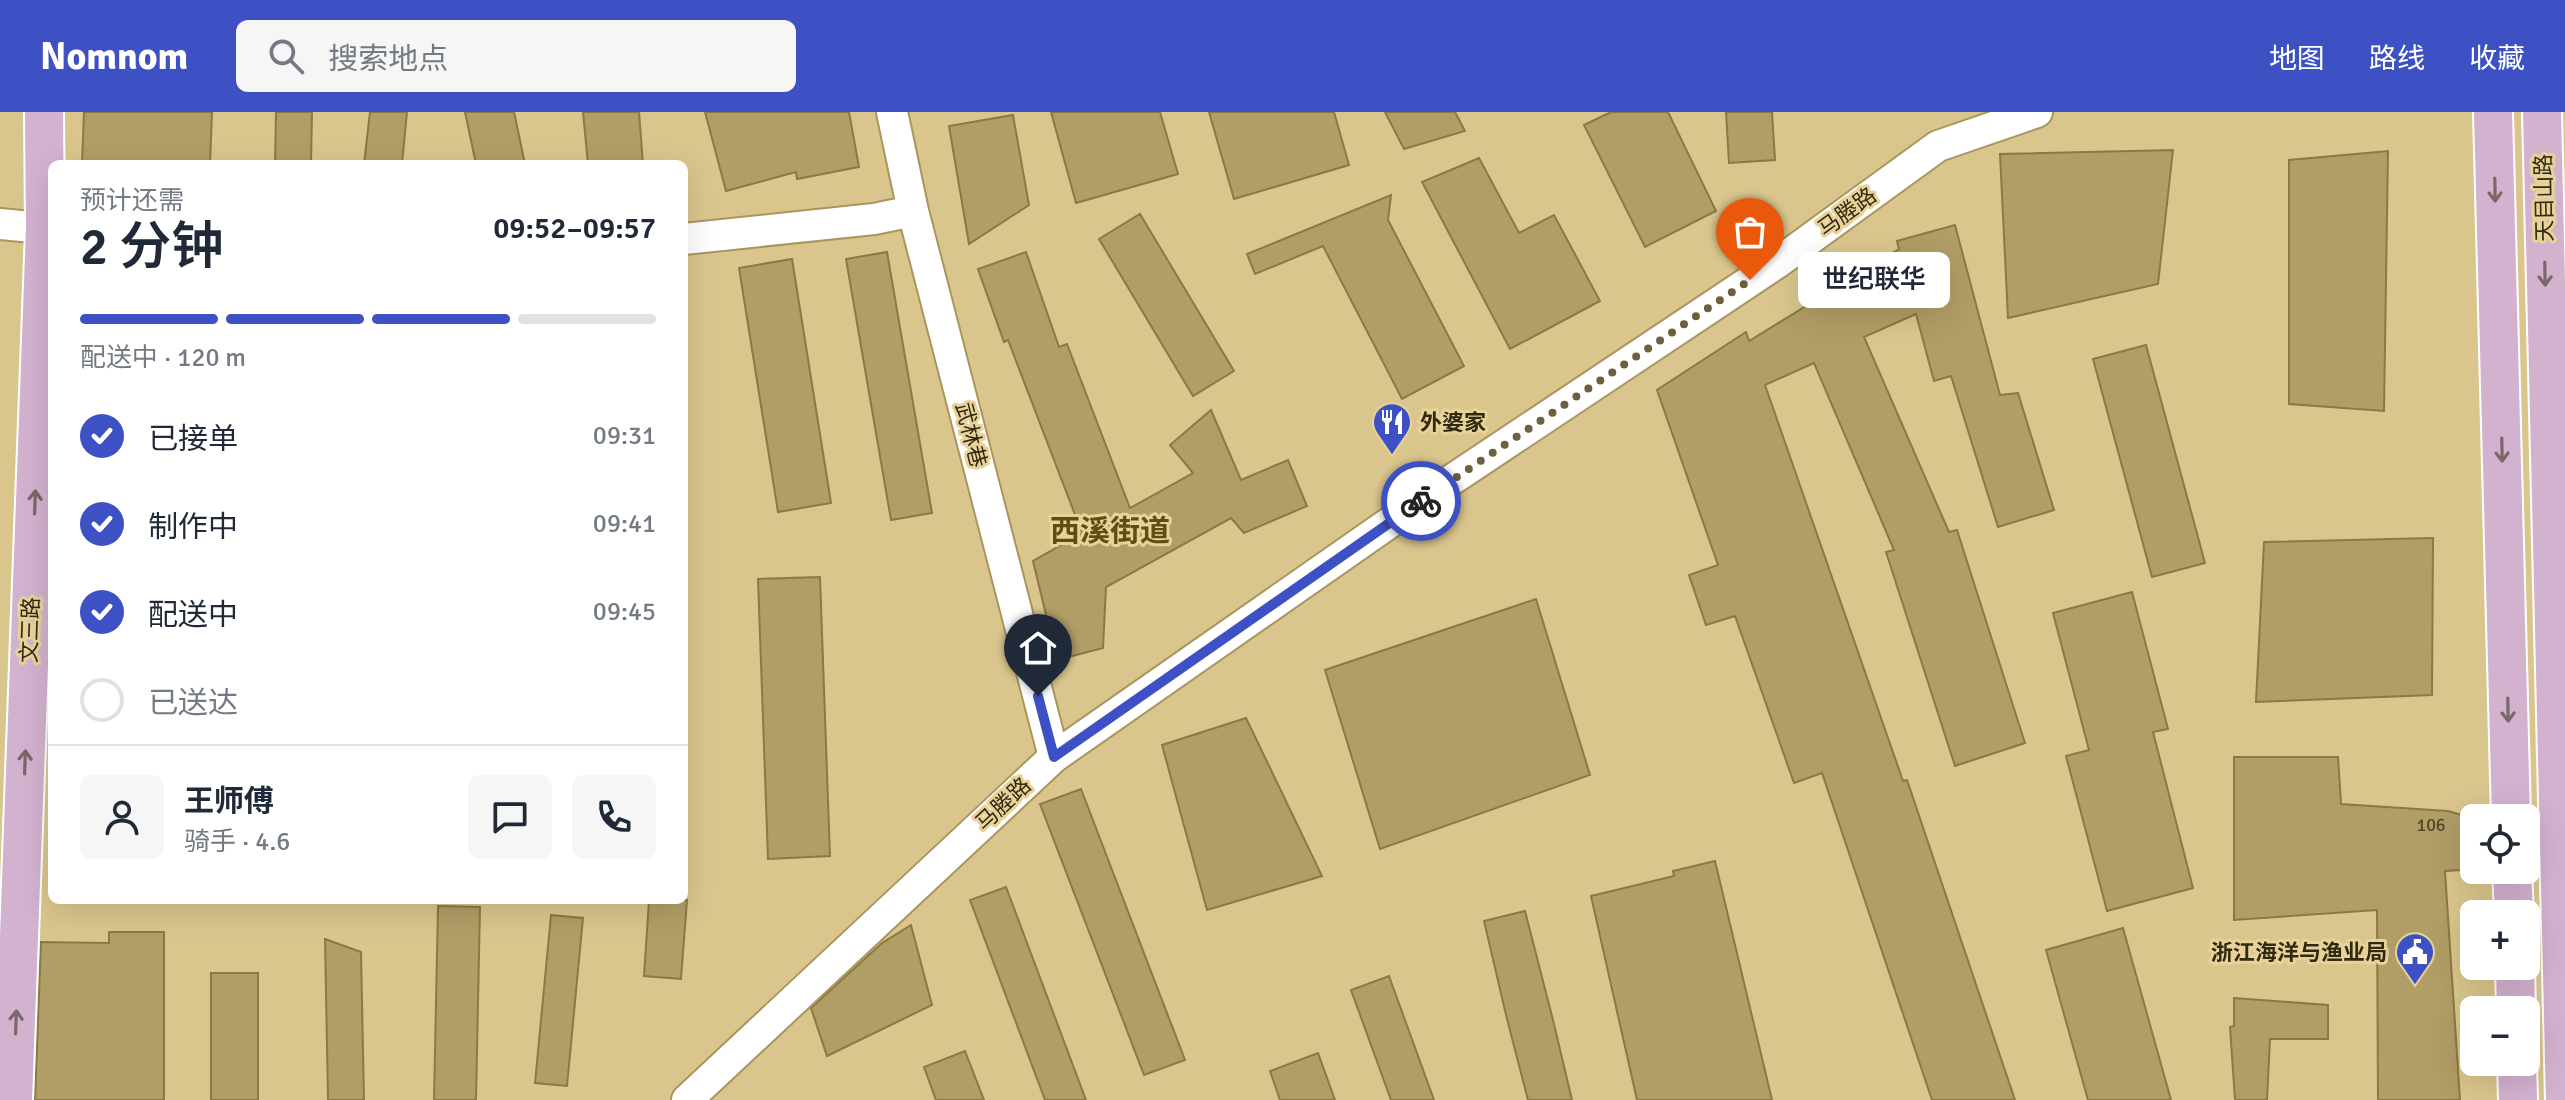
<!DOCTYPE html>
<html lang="zh">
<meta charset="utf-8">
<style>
body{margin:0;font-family:Signika,"Noto Sans SC",sans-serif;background:#f6f6f7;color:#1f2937;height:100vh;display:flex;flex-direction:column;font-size:30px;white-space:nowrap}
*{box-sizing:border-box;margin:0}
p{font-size:26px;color:#747a83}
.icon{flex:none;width:44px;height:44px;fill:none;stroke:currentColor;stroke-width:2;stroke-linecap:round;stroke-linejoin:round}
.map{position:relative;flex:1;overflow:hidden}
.panel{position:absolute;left:48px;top:48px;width:640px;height:744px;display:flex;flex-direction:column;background:#fff;border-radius:12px;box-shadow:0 8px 32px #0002}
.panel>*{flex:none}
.tools{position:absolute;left:2460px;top:692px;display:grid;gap:16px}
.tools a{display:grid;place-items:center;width:80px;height:80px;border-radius:12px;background:#fff;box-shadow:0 8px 32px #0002;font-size:40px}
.pin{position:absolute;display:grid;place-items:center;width:68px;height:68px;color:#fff;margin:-82px -34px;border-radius:50% 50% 50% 0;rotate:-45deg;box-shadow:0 0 8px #0007}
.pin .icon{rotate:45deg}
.courier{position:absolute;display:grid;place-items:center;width:80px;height:80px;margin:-40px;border:6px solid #3d51c4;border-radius:50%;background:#fff;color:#222;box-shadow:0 2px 10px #0007}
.bubble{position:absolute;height:56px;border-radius:12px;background:#fff;box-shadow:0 8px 32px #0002;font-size:26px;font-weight:600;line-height:56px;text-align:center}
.summary em{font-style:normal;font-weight:600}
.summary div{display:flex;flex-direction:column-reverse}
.summary{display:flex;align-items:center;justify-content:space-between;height:136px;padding:0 32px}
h1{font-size:52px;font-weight:600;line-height:60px}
.bar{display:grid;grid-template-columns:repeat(4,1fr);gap:12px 8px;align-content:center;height:96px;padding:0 32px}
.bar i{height:10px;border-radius:6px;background:#e0e1e3}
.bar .selected{background:#3d51c4}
.bar p{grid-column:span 4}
.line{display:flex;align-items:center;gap:20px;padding:0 32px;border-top:2px solid #e0e1e3}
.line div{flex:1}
.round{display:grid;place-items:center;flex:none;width:84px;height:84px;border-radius:12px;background:#f6f6f7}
ol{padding:0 32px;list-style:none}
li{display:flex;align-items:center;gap:24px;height:88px}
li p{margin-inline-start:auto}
li .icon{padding:8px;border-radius:50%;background:#3d51c4;color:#fff;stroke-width:4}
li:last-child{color:#747a83}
li i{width:44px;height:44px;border:4px solid #e0e1e3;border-radius:50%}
header{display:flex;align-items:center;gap:48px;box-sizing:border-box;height:112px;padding:0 40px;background:#3d51c4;color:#fff}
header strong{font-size:38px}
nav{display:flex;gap:44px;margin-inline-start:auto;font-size:28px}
.search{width:560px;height:72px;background:#f6f6f7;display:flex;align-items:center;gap:20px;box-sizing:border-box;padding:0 28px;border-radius:12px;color:#747a83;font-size:30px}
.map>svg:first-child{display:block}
.building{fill:#b19d66;stroke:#8c7942;stroke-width:2}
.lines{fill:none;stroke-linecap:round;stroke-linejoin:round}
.minor-casing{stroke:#a9955e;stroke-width:34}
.major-casing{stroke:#fff;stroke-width:42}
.minor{stroke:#fff;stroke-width:30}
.major{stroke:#d3b2cf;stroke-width:38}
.oneway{stroke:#7a6767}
.done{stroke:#6c603d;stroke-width:8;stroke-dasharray:0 14.4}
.route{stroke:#3d51c4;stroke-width:10}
.labels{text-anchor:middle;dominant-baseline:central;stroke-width:6;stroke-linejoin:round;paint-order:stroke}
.number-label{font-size:18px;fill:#514627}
.street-label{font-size:22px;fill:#312912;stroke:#e7d399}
.poi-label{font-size:22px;font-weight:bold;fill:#312912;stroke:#e7d399;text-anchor:start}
.district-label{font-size:30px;font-weight:bold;fill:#5f4d13;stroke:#e7d399}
</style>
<header>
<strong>Nomnom</strong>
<div class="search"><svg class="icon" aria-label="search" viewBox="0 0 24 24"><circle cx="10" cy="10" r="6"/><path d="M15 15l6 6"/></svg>搜索地点</div>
<nav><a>地图</a><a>路线</a><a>收藏</a></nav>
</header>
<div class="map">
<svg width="2565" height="988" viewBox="0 0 2565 988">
<rect width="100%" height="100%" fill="#dac68d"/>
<path class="building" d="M 84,0 L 212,0 L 210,52 L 82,52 Z
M 276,0 L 312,0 L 311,52 L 275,52 Z
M 370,0 L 407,0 L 402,52 L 364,52 Z
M 465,0 L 514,0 L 525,52 L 476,52 Z
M 583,0 L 639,0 L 643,52 L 588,52 Z
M 705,0 L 849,0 L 859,55 L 797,67 L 796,60 L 726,79 Z
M 1051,0 L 1160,0 L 1178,62 L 1076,91 Z
M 1209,0 L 1334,0 L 1349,53 L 1234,87 Z
M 1385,0 L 1455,0 L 1465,19 L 1404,37 Z
M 1611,0 L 1668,0 L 1716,99 L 1645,135 L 1584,13 Z
M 1726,0 L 1772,0 L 1775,48 L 1729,51 Z
M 1013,3 L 1029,93 L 969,132 L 949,14 Z
M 2173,38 L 2158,172 L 2008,206 L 2000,42 Z
M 2388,39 L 2384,299 L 2289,292 L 2289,48 Z
M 1479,46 L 1519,121 L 1554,103 L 1600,189 L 1510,237 L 1422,70 Z
M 1391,83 L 1388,108 L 1464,254 L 1402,287 L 1323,134 L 1255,162 L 1247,142 Z
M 1140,102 L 1234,259 L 1193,284 L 1099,127 Z
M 1955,113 L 2000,283 L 2018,281 L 2054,398 L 1998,415 L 1951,264 L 1934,269 L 1916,202 L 1864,225 L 1949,420 L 1957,418 L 2025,631 L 1955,654 L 1886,440 L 1894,438 L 1814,251 L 1765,273 L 1903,669 L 1907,668 L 2015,988 L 1932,988 L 1822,661 L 1794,671 L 1735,504 L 1706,513 L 1689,463 L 1718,453 L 1657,278 L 1746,220 L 1749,229 L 1899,137 L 1897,129 Z
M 887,140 L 932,401 L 891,408 L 846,147 Z
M 1026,140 L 1059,235 L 1067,232 L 1130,396 L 1193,361 L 1170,333 L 1211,298 L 1241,368 L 1288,348 L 1307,394 L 1244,421 L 1231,406 L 1106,475 L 1103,536 L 1057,548 L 1033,449 L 1082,421 L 1008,228 L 1004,230 L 978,157 Z
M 792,147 L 831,391 L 778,400 L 739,156 Z
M 2146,233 L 2205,451 L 2152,465 L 2093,247 Z
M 2433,426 L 2432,583 L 2256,590 L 2264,430 Z
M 820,465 L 830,744 L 768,747 L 758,467 Z
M 2132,480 L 2168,617 L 2153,620 L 2193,776 L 2107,799 L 2066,644 L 2089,638 L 2053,501 Z
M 1536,487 L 1590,663 L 1380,737 L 1325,558 Z
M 1246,606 L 1322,764 L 1207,798 L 1162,633 Z
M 2234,645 L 2338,645 L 2341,692 L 2448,699 L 2462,703 L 2462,758 L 2445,759 L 2460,988 L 2378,988 L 2377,798 L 2234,808 Z
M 1081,677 L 1185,948 L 1144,963 L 1040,692 Z
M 1715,749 L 1772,988 L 1637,988 L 1591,784 L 1674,764 L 1673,759 Z
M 1006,775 L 1086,988 L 1045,988 L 970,788 Z
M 649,788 L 687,788 L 681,867 L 644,864 Z
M 438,794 L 480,795 L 476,988 L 434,988 Z
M 1525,799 L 1553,908 L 1572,988 L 1528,988 L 1507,907 L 1484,809 Z
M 551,803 L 583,806 L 567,974 L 535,971 Z
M 911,813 L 932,893 L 827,944 L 811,896 L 882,831 Z
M 2123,816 L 2171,988 L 2088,988 L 2046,838 Z
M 109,820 L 164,820 L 164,988 L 35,988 L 41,830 L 109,831 Z
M 325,827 L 361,840 L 364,988 L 328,988 Z
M 211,861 L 258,861 L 258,988 L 211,988 Z
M 1389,864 L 1434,988 L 1391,988 L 1351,878 Z
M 2234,886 L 2328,893 L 2328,927 L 2270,927 L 2267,988 L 2235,988 L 2230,915 L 2234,914 Z
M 965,939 L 984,988 L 936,988 L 924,955 Z
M 1318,941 L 1335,988 L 1280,988 L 1270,959 Z"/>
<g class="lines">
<defs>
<path id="minor" d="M 892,0 L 913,99 L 1054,645
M 0,112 L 52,117
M 684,127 L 874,107 L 913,99
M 687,988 L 1054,645 L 1432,381 L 1777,151 L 1938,34 L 2037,0"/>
<path id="major" d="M 2493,0 L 2511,706
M 2542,0 L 2565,988
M 2512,758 L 2514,802
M 2515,854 L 2516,898
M 2517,950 L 2518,988
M 13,988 L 45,117 L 44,0"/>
</defs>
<use href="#minor" class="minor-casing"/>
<use href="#major" class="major-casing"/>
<use href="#minor" class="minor"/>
<use href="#major" class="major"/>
</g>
<defs><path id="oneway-shaft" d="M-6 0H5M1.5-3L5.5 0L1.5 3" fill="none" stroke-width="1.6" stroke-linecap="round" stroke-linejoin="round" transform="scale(2)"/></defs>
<g class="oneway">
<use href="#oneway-shaft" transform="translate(2495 78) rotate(89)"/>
<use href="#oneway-shaft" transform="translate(2545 162) rotate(89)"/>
<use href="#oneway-shaft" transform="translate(2502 338) rotate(89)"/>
<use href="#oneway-shaft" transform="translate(35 390) rotate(-88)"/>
<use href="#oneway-shaft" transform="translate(2508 598) rotate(89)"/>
<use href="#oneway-shaft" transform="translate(25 650) rotate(-88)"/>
<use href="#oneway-shaft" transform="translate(16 910) rotate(-88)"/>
</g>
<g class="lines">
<path class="done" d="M 1421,389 L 1750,168"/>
<path class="route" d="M 1038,584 L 1054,645 L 1421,389"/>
</g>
<defs>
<symbol id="restaurant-pin" viewBox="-11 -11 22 30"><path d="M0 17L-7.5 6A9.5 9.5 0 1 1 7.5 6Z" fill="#3d51c4" stroke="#e7d399"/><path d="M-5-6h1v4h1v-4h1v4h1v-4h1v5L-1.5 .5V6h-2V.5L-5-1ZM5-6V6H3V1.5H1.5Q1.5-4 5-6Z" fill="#fff"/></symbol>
<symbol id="civic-pin" viewBox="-11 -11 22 30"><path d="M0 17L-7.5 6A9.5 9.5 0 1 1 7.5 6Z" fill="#3d51c4" stroke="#e7d399"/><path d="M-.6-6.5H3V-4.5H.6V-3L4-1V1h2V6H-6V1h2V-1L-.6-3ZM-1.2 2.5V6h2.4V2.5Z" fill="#fff"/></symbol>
</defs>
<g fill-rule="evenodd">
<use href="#restaurant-pin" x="1370" y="288" width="44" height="60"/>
<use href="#civic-pin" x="2393" y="818" width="44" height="60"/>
</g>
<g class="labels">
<g class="number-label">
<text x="2431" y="713">106</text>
</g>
<g class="street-label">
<text transform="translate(2544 86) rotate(-91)">天目山路</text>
<text transform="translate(1847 100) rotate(-36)">马塍路</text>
<text transform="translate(971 323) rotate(76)">武林巷</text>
<text transform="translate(30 518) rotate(-88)">文三路</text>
<text transform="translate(1003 692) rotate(-43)">马塍路</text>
</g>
<g class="poi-label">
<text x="1420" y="310">外婆家</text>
<text x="2387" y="840" text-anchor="end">浙江海洋与渔业局</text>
</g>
<g class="district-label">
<text x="1110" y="419">西溪街道</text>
</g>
</g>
</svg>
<div class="tools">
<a><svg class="icon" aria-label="locate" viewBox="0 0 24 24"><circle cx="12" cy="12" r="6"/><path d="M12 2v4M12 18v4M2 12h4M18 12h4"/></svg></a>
<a>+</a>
<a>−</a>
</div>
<div class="pin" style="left:1750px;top:168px;background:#ea580c"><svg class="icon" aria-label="bag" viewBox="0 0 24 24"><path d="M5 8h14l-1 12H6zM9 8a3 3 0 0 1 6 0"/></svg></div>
<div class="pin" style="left:1038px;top:584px;background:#1f2937"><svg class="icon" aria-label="home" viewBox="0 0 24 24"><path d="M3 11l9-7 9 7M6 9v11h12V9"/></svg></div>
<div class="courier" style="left:1421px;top:389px"><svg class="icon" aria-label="bike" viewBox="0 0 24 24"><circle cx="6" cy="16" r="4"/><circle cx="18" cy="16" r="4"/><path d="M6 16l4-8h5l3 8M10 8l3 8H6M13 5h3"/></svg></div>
<div class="bubble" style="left:1798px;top:140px;width:152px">世纪联华</div>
<section class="panel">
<div class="summary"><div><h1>2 分钟</h1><p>预计还需</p></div><em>09:52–09:57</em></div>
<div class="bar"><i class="selected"></i><i class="selected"></i><i class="selected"></i><i></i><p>配送中 · 120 m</p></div>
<ol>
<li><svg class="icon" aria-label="check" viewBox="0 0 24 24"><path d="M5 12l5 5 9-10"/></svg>已接单<p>09:31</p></li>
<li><svg class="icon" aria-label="check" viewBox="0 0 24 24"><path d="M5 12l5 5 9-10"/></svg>制作中<p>09:41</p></li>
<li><svg class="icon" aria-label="check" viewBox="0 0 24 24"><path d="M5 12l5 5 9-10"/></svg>配送中<p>09:45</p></li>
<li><i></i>已送达</li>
</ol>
<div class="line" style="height:144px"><a class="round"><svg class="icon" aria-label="person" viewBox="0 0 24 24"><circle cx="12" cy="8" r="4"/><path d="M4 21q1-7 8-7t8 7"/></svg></a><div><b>王师傅</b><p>骑手 · 4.6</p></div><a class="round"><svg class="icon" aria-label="chat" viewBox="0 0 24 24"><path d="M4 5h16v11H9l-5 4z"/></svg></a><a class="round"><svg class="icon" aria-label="phone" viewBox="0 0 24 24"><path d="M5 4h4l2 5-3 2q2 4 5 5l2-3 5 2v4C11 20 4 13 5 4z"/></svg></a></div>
</section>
</div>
